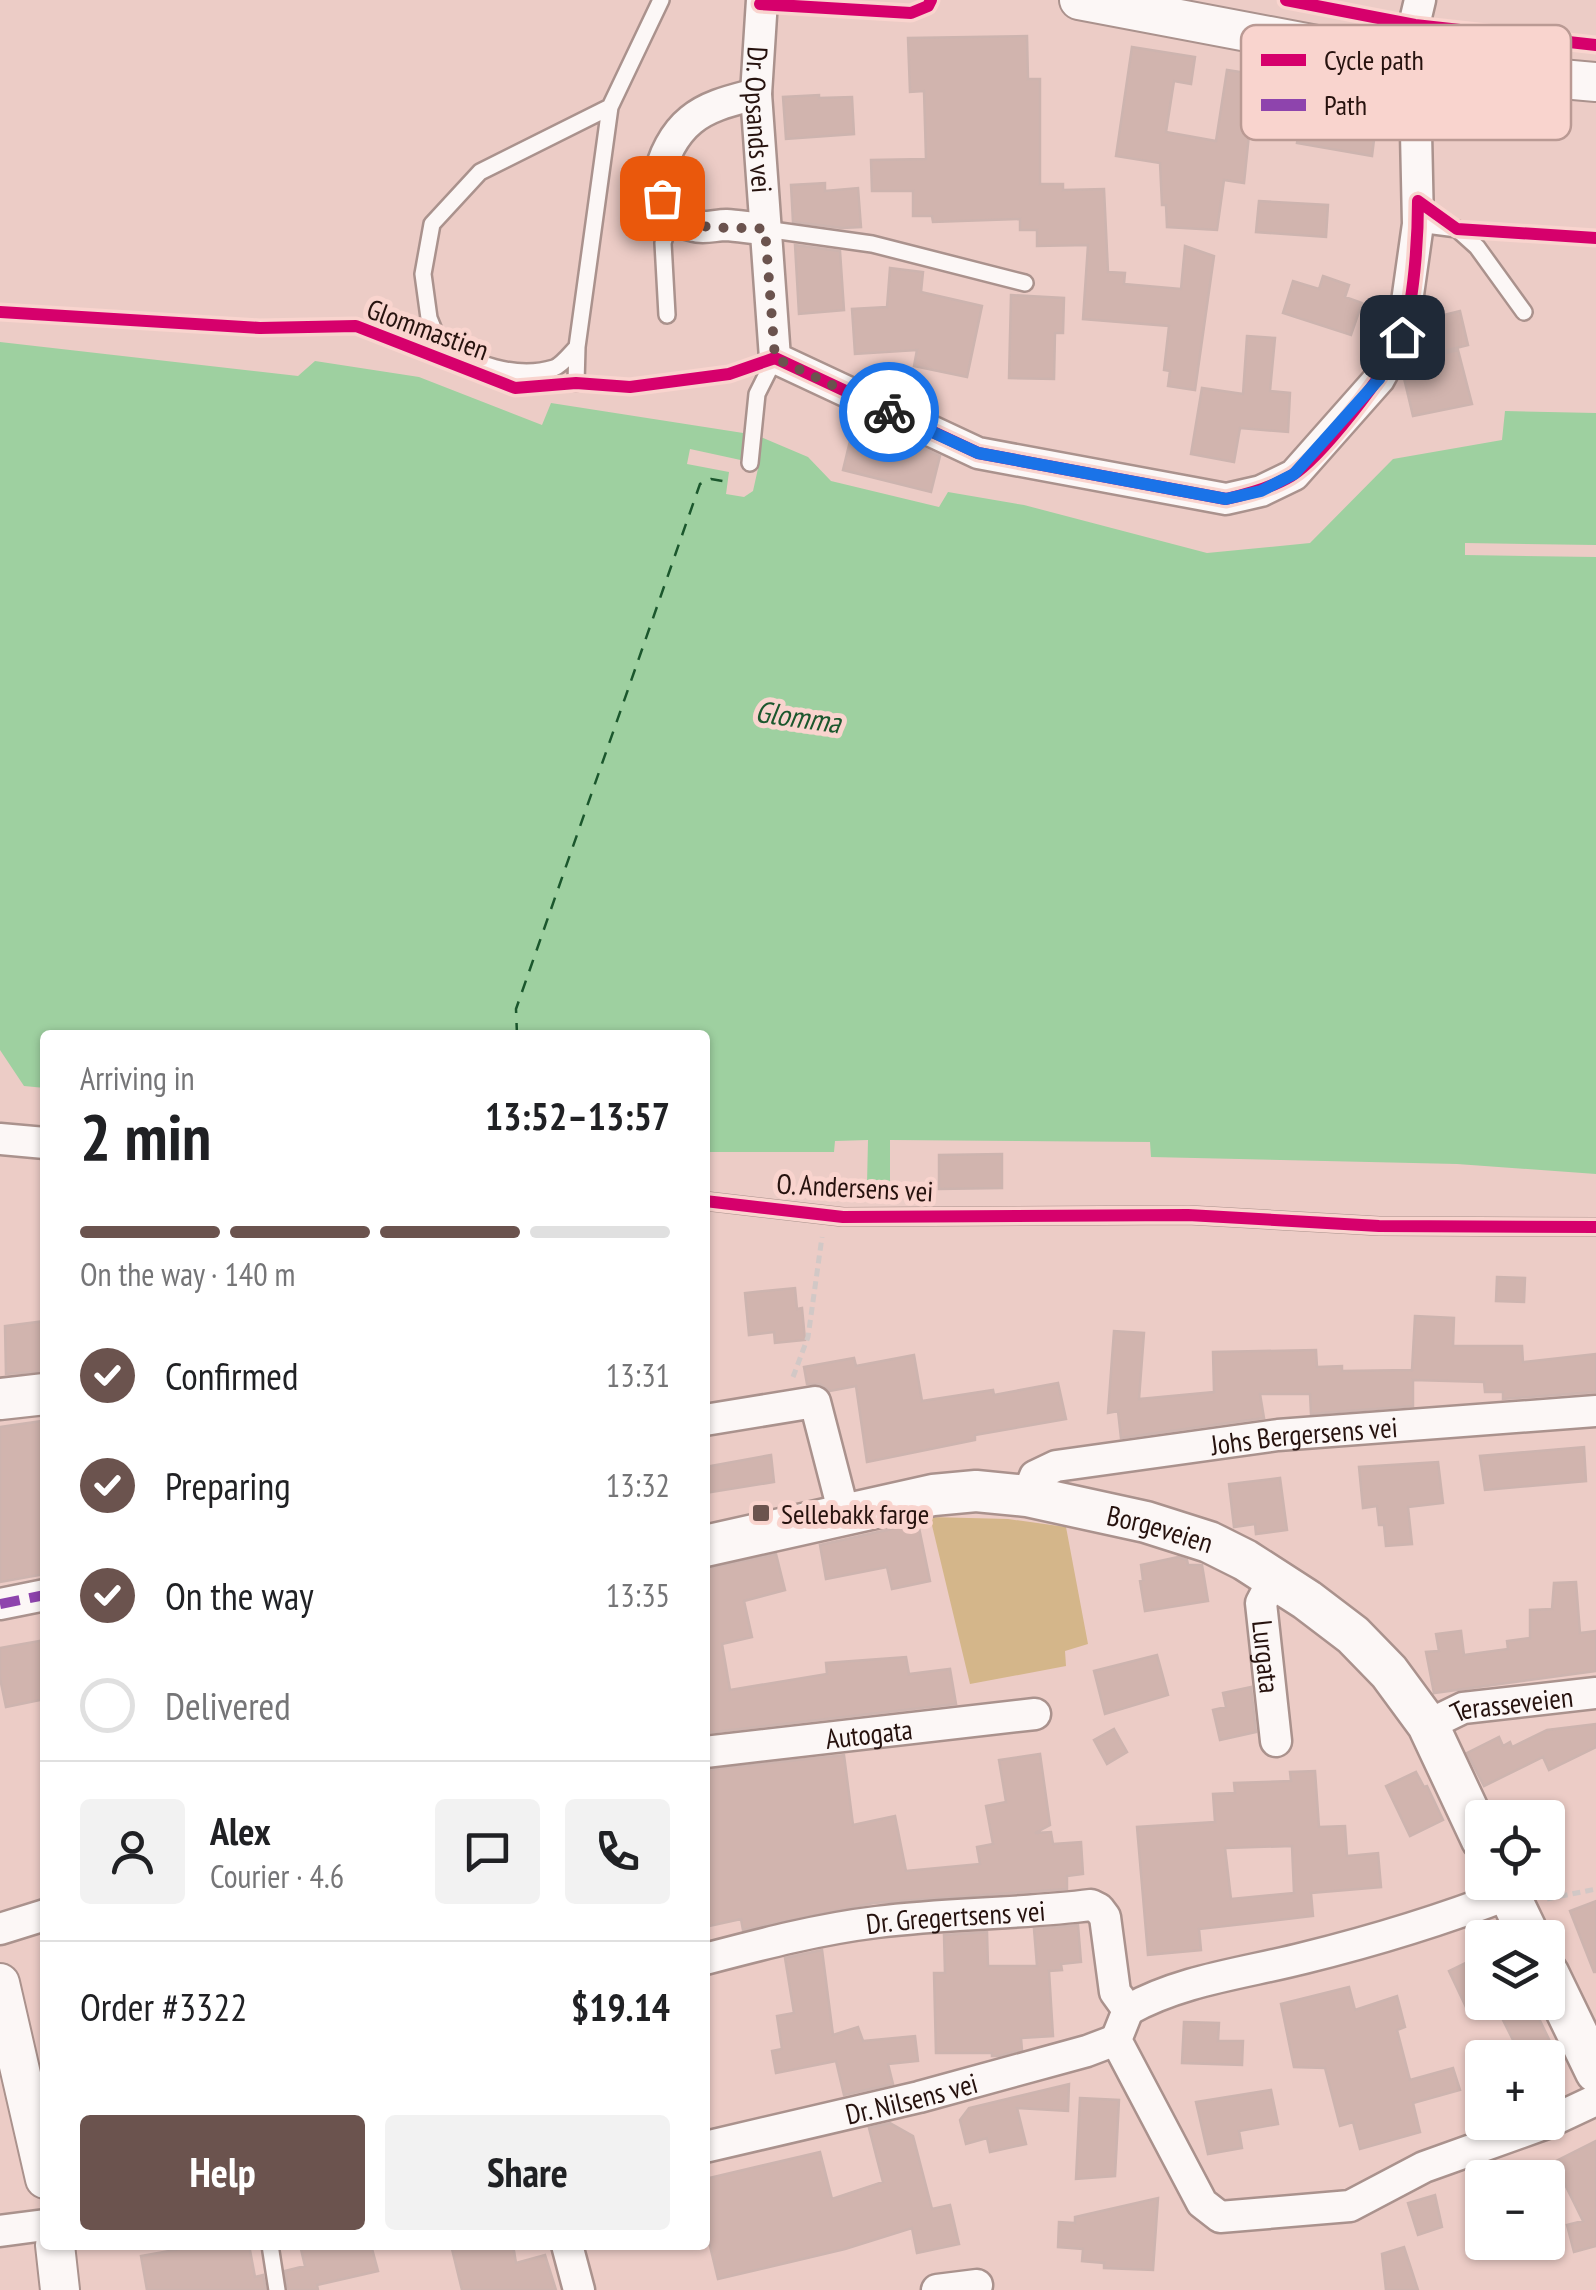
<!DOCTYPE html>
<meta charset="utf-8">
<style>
body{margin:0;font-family:"PT Sans Narrow",sans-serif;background:#f2f2f2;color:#202124;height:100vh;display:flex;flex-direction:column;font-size:38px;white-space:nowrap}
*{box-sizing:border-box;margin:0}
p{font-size:32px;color:#757577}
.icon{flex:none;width:55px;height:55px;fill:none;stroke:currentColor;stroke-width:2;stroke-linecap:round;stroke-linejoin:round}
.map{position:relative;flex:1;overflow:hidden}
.drawer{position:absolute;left:40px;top:1030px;width:670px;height:1220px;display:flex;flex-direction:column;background:#fff;border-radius:10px;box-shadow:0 2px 8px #0004}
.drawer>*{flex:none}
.controls{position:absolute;left:1465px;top:1800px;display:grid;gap:20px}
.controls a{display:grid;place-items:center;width:100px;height:100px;border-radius:10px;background:#fff;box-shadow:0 2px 8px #0004;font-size:50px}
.pin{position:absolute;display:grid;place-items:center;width:85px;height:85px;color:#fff;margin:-42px;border-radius:20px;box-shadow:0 5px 15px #0006}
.courier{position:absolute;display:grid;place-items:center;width:100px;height:100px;margin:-50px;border:8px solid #1a73e8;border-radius:50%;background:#fff;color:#222;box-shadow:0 2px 12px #0007}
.overview em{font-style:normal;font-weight:600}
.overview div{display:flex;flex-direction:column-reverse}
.overview{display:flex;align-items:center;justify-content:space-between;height:170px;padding:0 40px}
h1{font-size:65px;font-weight:600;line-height:75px}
.bar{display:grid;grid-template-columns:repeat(4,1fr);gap:15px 10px;align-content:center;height:120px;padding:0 40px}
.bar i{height:12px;border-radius:8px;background:#e0e0e0}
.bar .selected{background:#6b534e}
.bar p{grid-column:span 4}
.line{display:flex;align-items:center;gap:25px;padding:0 40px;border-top:2px solid #e0e0e0}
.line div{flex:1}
.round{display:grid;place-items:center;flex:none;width:105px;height:105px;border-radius:10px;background:#f2f2f2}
ol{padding:0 40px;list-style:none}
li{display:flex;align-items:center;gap:30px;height:110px}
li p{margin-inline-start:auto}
li .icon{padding:10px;border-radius:50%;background:#6b534e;color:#fff;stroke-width:4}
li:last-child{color:#757577}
li i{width:55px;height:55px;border:5px solid #e0e0e0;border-radius:50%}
.button{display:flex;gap:20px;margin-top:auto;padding:20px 40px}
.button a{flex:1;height:115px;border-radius:10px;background:#6b534e;color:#fff;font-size:40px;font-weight:600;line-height:115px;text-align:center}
.button a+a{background:#f2f2f2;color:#202124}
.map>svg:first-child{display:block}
.green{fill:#d4b68a}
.water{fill:#9ed0a0}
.pier{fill:#ecccc6}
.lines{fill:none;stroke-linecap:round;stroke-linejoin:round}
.ferry{stroke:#1b572d;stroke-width:2.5;stroke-dasharray:12 10;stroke-linecap:butt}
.building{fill:#d1b4ae;stroke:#cdb4af;stroke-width:2.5;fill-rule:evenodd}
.service-casing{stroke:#aa928d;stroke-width:20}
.minor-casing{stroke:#aa928d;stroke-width:35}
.tertiary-casing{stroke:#aa928d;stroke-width:42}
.secondary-casing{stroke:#aa928d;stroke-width:45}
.path{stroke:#d2c8c6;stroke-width:5;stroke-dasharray:8 5;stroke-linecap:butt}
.service{stroke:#fcf7f6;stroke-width:15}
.minor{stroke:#fcf7f6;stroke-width:30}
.tertiary{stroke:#fcf7f6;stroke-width:38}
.secondary{stroke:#fcf7f6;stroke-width:40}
.quiet{stroke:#8e44ad;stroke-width:10;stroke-dasharray:20 10;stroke-linecap:butt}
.cycleway-casing{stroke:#f9d4ce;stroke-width:19}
.cycleway{stroke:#d6006c;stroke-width:12}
.done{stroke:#6b534e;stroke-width:10;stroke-dasharray:0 18}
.route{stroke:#1a73e8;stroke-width:12}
.poi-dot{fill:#6b534e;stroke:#f9d4ce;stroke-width:4}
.labels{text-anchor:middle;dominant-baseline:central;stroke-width:10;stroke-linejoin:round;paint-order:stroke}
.street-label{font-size:28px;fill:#26120e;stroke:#f9d4ce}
.poi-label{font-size:28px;fill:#26120e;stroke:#f9d4ce;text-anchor:start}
.water-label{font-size:30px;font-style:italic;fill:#1b572d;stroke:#f9d4ce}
.key{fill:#f9d4ce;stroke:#ba9a94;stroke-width:2.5}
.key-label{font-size:28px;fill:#26120e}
</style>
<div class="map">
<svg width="1596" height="2290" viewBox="0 0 1596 2290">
<rect width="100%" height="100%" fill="#ecccc6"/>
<path class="green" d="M 930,1517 L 1008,1519 L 1066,1527 L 1088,1644 L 1065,1651 L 1066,1666 L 970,1684 Z"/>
<path class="water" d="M 0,342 L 298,376 L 315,361 L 419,377 L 542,425 L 551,403 L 756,435 L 808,457 L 831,481 L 939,507 L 948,492 L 1024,505 L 1207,553 L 1310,543 L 1393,459 L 1502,440 L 1505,411 L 1596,413 L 1596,1174 L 1457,1164 L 1151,1157 L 1150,1142 L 890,1140 L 890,1182 L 867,1184 L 868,1140 L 835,1141 L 834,1152 L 705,1152 L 705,1035 L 45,1035 L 45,1088 L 24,1086 L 0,1050 Z"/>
<path class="pier" d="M 690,449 L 759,464 L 753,491 L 744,497 L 726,494 L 729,472 L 687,464 Z
M 1465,543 L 1596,545 L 1596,557 L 1465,555 Z"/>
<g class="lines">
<path class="ferry" d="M 517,1035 L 516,1009 L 700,484 L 711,479 L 728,482"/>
</g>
<path class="building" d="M 1027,36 L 1028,79 L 1040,79 L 1040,184 L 1063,184 L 1063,190 L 1104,189 L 1108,272 L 1125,273 L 1124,284 L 1181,289 L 1185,246 L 1214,256 L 1195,390 L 1168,386 L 1170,371 L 1164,370 L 1169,326 L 1083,319 L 1088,245 L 1037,246 L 1037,230 L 1020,230 L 1020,219 L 933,222 L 932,216 L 913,216 L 913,191 L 872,191 L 871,160 L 926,159 L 924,91 L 910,92 L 908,38 Z
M 1132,47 L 1195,57 L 1191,84 L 1174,81 L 1166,132 L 1216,141 L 1227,70 L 1285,79 L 1284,88 L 1379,99 L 1372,156 L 1297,143 L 1300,123 L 1251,115 L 1244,183 L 1224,180 L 1217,230 L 1167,227 L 1166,205 L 1162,205 L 1160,163 L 1116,156 Z
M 819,95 L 819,98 L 852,97 L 854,134 L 786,139 L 783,97 Z
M 825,183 L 825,191 L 858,188 L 861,227 L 842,228 L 793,222 L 791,185 Z
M 1259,201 L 1328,205 L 1326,237 L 1256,232 Z
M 795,245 L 840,251 L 844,310 L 799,314 Z
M 890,268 L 923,272 L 921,292 L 982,306 L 967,377 L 914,366 L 917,350 L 855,354 L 852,309 L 887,307 Z
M 1323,276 L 1349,285 L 1345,297 L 1362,303 L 1351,335 L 1283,313 L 1293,281 L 1319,289 Z
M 1011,295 L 1064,298 L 1063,333 L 1055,333 L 1054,379 L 1009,378 Z
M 1460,311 L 1468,345 L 1436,353 L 1428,319 Z
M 1247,336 L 1275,338 L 1270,391 L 1290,393 L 1288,432 L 1240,428 L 1234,462 L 1191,454 L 1202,388 L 1243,394 Z
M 1458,350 L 1472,404 L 1413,416 L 1403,374 L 1429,367 L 1427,358 Z
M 856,416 L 940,456 L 931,492 L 843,470 Z
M 1002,1154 L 1002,1188 L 939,1189 L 939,1155 Z
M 1497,1277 L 1525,1278 L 1524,1302 L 1496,1301 Z
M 795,1288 L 797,1309 L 802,1308 L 805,1340 L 775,1343 L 774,1332 L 749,1335 L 745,1293 Z
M 1415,1316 L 1454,1318 L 1453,1346 L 1522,1346 L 1523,1362 L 1596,1354 L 1596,1392 L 1503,1399 L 1503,1392 L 1485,1392 L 1484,1382 L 1413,1380 L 1413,1406 L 1311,1414 L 1310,1394 L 1260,1394 L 1264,1418 L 1121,1438 L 1118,1411 L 1108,1413 L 1114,1331 L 1144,1333 L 1139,1399 L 1214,1392 L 1213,1352 L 1316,1350 L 1317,1367 L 1342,1366 L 1342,1371 L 1412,1370 Z
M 45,1321 L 45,1371 L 6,1374 L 5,1326 Z
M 914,1355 L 922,1401 L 993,1390 L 994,1395 L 1058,1383 L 1066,1419 L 975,1435 L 975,1440 L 867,1462 L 856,1386 L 830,1391 L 820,1384 L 807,1384 L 804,1367 L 854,1358 L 856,1366 Z
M 42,1421 L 45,1574 L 0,1582 L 0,1427 Z
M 1584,1447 L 1586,1481 L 1485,1490 L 1480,1456 Z
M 771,1455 L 774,1482 L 705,1493 L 705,1467 Z
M 1438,1462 L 1443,1503 L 1408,1507 L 1412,1544 L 1386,1546 L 1384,1525 L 1379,1525 L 1377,1506 L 1363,1508 L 1359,1467 Z
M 1280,1478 L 1287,1530 L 1256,1534 L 1255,1524 L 1234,1527 L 1229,1484 Z
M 918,1523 L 930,1581 L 892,1589 L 887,1567 L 826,1579 L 820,1545 Z
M 776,1554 L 785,1590 L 744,1601 L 752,1637 L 722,1644 L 730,1690 L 827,1674 L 826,1663 L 906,1657 L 909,1674 L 950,1669 L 956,1704 L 705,1733 L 705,1569 Z
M 1178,1557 L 1187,1560 L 1188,1565 L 1202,1565 L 1208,1601 L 1145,1611 L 1140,1581 L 1143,1580 L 1141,1565 Z
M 1576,1582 L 1580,1633 L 1596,1631 L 1596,1671 L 1434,1693 L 1426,1652 L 1439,1651 L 1436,1634 L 1461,1631 L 1464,1655 L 1508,1649 L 1507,1641 L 1530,1638 L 1530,1610 L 1552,1609 L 1554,1583 Z
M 45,1640 L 45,1699 L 6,1707 L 0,1678 L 0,1648 Z
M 1157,1655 L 1168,1695 L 1105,1714 L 1094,1671 Z
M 1251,1687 L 1256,1732 L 1220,1740 L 1213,1710 L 1226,1707 L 1223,1693 Z
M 1596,1724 L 1596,1747 L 1549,1770 L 1543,1757 L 1484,1786 L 1467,1753 L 1499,1737 L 1503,1746 L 1510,1742 L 1512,1747 L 1547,1730 Z
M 1114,1729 L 1127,1752 L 1107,1764 L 1094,1740 Z
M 1040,1754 L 1050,1825 L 1035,1833 L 1051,1832 L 1053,1844 L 1081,1842 L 1083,1874 L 1067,1876 L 1067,1889 L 874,1903 L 743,1930 L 741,1919 L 705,1927 L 705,1770 L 844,1755 L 853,1825 L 895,1816 L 906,1871 L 980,1864 L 977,1847 L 993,1844 L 986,1806 L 1006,1802 L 999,1760 Z
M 1315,1771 L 1319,1827 L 1345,1826 L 1347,1856 L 1378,1853 L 1381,1887 L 1311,1893 L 1313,1916 L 1199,1929 L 1201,1950 L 1148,1955 L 1137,1827 L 1215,1822 L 1213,1794 L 1235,1793 L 1234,1783 L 1291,1781 L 1290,1772 ZM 1292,1846 L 1294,1893 L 1231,1899 L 1225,1848 Z
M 1416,1772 L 1424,1787 L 1427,1786 L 1443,1820 L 1410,1836 L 1386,1786 Z
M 1596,1901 L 1596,1972 L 1594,1972 L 1570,1911 Z
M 1078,1925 L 1081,1962 L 1061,1964 L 1062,1970 L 1049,1971 L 1053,2036 L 1021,2038 L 1022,2050 L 999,2056 L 992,2056 L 992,2053 L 936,2053 L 934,1973 L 945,1973 L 944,1935 L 987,1932 L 988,1966 L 1037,1966 L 1034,1929 Z
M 822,1950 L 833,2035 L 858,2027 L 863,2041 L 915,2036 L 918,2061 L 888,2064 L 893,2084 L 844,2095 L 836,2061 L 776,2073 L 772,2051 L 782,2049 L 777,2016 L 794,2013 L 785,1958 Z
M 1482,1955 L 1482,2000 L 1466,2007 L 1449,1971 Z
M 1349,1987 L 1355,2010 L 1397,1996 L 1405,2027 L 1397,2030 L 1410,2080 L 1453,2068 L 1460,2090 L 1413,2103 L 1420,2132 L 1360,2149 L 1353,2122 L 1340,2126 L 1325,2068 L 1294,2067 L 1281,2004 Z
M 1531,2002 L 1558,2058 L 1522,2058 L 1501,2016 Z
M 1184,2022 L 1219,2023 L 1218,2041 L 1243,2041 L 1242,2065 L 1182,2063 Z
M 1069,2084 L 1068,2111 L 1017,2108 L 1026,2144 L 990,2152 L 987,2138 L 966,2144 L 960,2120 L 969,2108 Z
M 1271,2090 L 1278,2124 L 1239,2131 L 1242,2148 L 1208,2154 L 1196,2102 Z
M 1080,2098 L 1119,2100 L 1115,2176 L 1076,2179 Z
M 890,2123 L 913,2136 L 932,2209 L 950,2205 L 959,2244 L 917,2253 L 912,2228 L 845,2249 L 718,2279 L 705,2225 L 705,2179 L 820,2152 L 832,2199 L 883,2182 L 869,2128 Z
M 1596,2141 L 1596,2246 L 1574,2252 L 1567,2225 L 1583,2221 L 1554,2162 Z
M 1435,2195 L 1442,2227 L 1418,2235 L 1408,2203 Z
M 1158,2198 L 1153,2270 L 1104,2268 L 1104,2263 L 1082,2261 L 1083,2249 L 1058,2247 L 1059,2222 L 1075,2223 L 1075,2217 Z
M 203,2245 L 249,2245 L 255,2277 L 263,2275 L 266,2290 L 147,2290 L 141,2256 Z
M 300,2245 L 371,2245 L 378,2271 L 317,2285 L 318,2290 L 288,2290 L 285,2271 L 305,2266 Z
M 451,2245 L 513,2245 L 516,2263 L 545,2255 L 556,2290 L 462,2290 Z
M 1404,2247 L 1418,2290 L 1386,2290 L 1382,2254 Z"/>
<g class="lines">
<defs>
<path id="service" d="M 1418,224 L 1457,229 L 1477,247 L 1524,312
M 765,229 L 872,244 L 1025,283
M 667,315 L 663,243 L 672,215
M 577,347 C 570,354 562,365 554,368 C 515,380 474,363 440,345 L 429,318 L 423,274 L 432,224 L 480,172 L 610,107
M 576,383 L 577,347 L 610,107 L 661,0
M 750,463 L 757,394 L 775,358
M 705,1201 L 843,1217 L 1188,1215 L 1379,1226 L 1596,1227
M 270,2245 L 277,2290"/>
<g id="minor">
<path id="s1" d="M 762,0 L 756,94 L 775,358 L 978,453 L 1226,499 L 1261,491 L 1294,475 L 1379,379 L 1402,337 L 1418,224 L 1416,133 L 1438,68"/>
<path d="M 1405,63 L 1420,0"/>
<path d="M 756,94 C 734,100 709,105 691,120 C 659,146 638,214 694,226 C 704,229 716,225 726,225 C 739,226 752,228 765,229"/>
<path d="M 0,1139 L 45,1143"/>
<path d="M 705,1420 L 815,1402 L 844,1514"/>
<path id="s2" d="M 1027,1496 L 1035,1476 L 1056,1466 L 1278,1435 L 1596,1411"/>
<path id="s3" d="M 1274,1578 L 1261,1603 L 1276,1741"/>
<path d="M 0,1604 L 45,1595"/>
<path id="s4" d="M 1428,1725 L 1463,1708 L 1596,1693"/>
<path id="s5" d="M 705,1752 L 1035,1714"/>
<path d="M 0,1929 L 45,1915"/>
<path id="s6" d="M 705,1959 C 762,1944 819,1929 877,1922 C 948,1913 1020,1914 1091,1905 L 1099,1909 L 1105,1917 L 1115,1992 L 1128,2010"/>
<path d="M 1128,2010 L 1116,2040 L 1202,2203 L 1220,2217 L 1350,2206 L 1424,2167 L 1547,2123 L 1596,2100"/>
<path d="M 1128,2010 C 1181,1980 1245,1973 1304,1958 C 1373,1941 1442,1920 1509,1894"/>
<path id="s7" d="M 705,2147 L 919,2097 L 1087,2051 L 1116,2040"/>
<path d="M 0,2231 L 45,2225"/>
<path d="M 567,2245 L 579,2290"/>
<path d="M 937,2290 L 977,2285"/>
</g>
<path id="tertiary" d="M 1079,0 L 1438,68 L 1596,82
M 0,1983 L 45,2179
M 55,2245 L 60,2290"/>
<g id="secondary">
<path d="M 0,1399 L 45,1394"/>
<path id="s8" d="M 705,1546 L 933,1495 L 976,1491 L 1027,1496 L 1146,1522 L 1209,1542 L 1245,1560 L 1307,1600 L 1353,1635 L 1389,1672 L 1428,1725 L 1482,1840"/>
<path d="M 1503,1882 L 1530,1938"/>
<path d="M 1548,1973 L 1596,2072"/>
</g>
</defs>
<use href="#service" class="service-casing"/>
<use href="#minor" class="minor-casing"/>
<use href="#tertiary" class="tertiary-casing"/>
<use href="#secondary" class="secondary-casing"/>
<path class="path" d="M 793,1377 L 808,1337 L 822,1237
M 1547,1899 L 1596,1889"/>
<use href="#service" class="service"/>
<use href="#minor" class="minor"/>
<use href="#tertiary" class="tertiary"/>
<use href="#secondary" class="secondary"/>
<path class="quiet" d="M 0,1604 L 45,1595"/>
<defs>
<path id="cycleway" d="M 1286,0 L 1415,25 L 1596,45
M 760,4 L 911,13 L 928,6 L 931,0
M 1418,201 L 1457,229 L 1596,238
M 0,312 L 260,328 L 356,326 L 515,388 L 576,383 L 630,387 L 729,374 L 775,358 L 978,453 L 1226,499 C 1249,494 1271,488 1291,476 C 1321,458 1388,371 1401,339 C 1414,306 1418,237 1418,201
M 705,1201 L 843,1217 L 1188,1215 L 1379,1226 L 1596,1227"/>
</defs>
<use href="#cycleway" class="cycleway-casing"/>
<use href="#cycleway" class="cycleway"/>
</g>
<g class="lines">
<path class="done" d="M 662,198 C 685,237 725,225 765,229 L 775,358 L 889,412"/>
<path class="route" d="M 889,412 L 978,453 L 1226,499 L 1261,491 L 1294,474 L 1379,379 L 1402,337"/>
</g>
<rect class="poi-dot" x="751" y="1503" width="20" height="20" rx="5"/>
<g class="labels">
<g class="street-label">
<text stroke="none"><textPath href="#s1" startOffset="120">Dr. Opsands vei</textPath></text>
<text transform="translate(428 329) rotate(20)">Glommastien</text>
<text transform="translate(855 1187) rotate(3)">O. Andersens vei</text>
<text stroke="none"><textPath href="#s2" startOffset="295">Johs Bergersens vei</textPath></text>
<text stroke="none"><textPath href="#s8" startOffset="465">Borgeveien</textPath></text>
<text stroke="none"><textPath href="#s3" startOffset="82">Lurgata</textPath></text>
<text stroke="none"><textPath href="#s4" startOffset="88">Terasseveien</textPath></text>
<text stroke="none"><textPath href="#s5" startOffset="165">Autogata</textPath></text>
<text stroke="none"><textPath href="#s6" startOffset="255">Dr. Gregertsens vei</textPath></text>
<text stroke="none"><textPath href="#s7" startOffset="212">Dr. Nilsens vei</textPath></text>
</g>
<g class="poi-label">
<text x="781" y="1513">Sellebakk farge</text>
</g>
<g class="water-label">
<text transform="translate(798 716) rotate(8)">Glomma</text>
</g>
</g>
<rect x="1241" y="25" width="330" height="115" rx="15" class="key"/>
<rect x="1261" y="54" width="45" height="12" fill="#d6006c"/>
<rect x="1261" y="99" width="45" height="12" fill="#8e44ad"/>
<g class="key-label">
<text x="1324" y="70">Cycle path</text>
<text x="1324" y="115">Path</text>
</g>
</svg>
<div class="controls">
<a><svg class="icon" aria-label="locate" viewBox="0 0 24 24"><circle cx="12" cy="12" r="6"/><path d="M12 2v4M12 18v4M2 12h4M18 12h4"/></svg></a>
<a><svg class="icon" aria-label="layers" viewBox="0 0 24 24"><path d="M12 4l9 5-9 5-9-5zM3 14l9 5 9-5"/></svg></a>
<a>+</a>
<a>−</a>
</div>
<div class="pin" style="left:662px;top:198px;background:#ea580c"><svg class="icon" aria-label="bag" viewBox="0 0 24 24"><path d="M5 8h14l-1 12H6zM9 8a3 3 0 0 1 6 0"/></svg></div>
<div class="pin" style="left:1402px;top:337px;background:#1f2937"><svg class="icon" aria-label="home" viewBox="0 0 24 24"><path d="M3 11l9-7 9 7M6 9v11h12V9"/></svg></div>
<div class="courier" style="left:889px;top:412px"><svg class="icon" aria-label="bike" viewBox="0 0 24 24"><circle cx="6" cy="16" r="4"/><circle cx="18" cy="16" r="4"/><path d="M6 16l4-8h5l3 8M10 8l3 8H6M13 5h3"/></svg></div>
<section class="drawer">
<div class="overview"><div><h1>2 min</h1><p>Arriving in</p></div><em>13:52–13:57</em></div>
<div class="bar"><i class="selected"></i><i class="selected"></i><i class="selected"></i><i></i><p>On the way · 140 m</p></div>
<ol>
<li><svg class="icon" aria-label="check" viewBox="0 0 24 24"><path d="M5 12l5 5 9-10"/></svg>Confirmed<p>13:31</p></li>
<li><svg class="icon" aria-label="check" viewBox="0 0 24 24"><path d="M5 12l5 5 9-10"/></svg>Preparing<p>13:32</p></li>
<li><svg class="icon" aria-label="check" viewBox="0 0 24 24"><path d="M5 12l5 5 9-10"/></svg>On the way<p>13:35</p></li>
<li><i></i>Delivered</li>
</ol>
<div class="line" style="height:180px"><a class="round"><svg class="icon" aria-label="person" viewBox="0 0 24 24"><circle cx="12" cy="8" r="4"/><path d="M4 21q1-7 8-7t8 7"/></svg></a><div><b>Alex</b><p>Courier · 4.6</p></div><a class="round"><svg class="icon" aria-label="chat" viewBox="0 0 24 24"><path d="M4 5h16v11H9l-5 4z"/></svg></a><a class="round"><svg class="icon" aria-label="phone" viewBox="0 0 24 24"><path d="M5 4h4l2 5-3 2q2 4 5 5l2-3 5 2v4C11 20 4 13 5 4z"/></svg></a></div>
<div class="line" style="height:130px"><div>Order #3322</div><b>$19.14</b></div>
<div class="button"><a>Help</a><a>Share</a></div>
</section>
</div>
